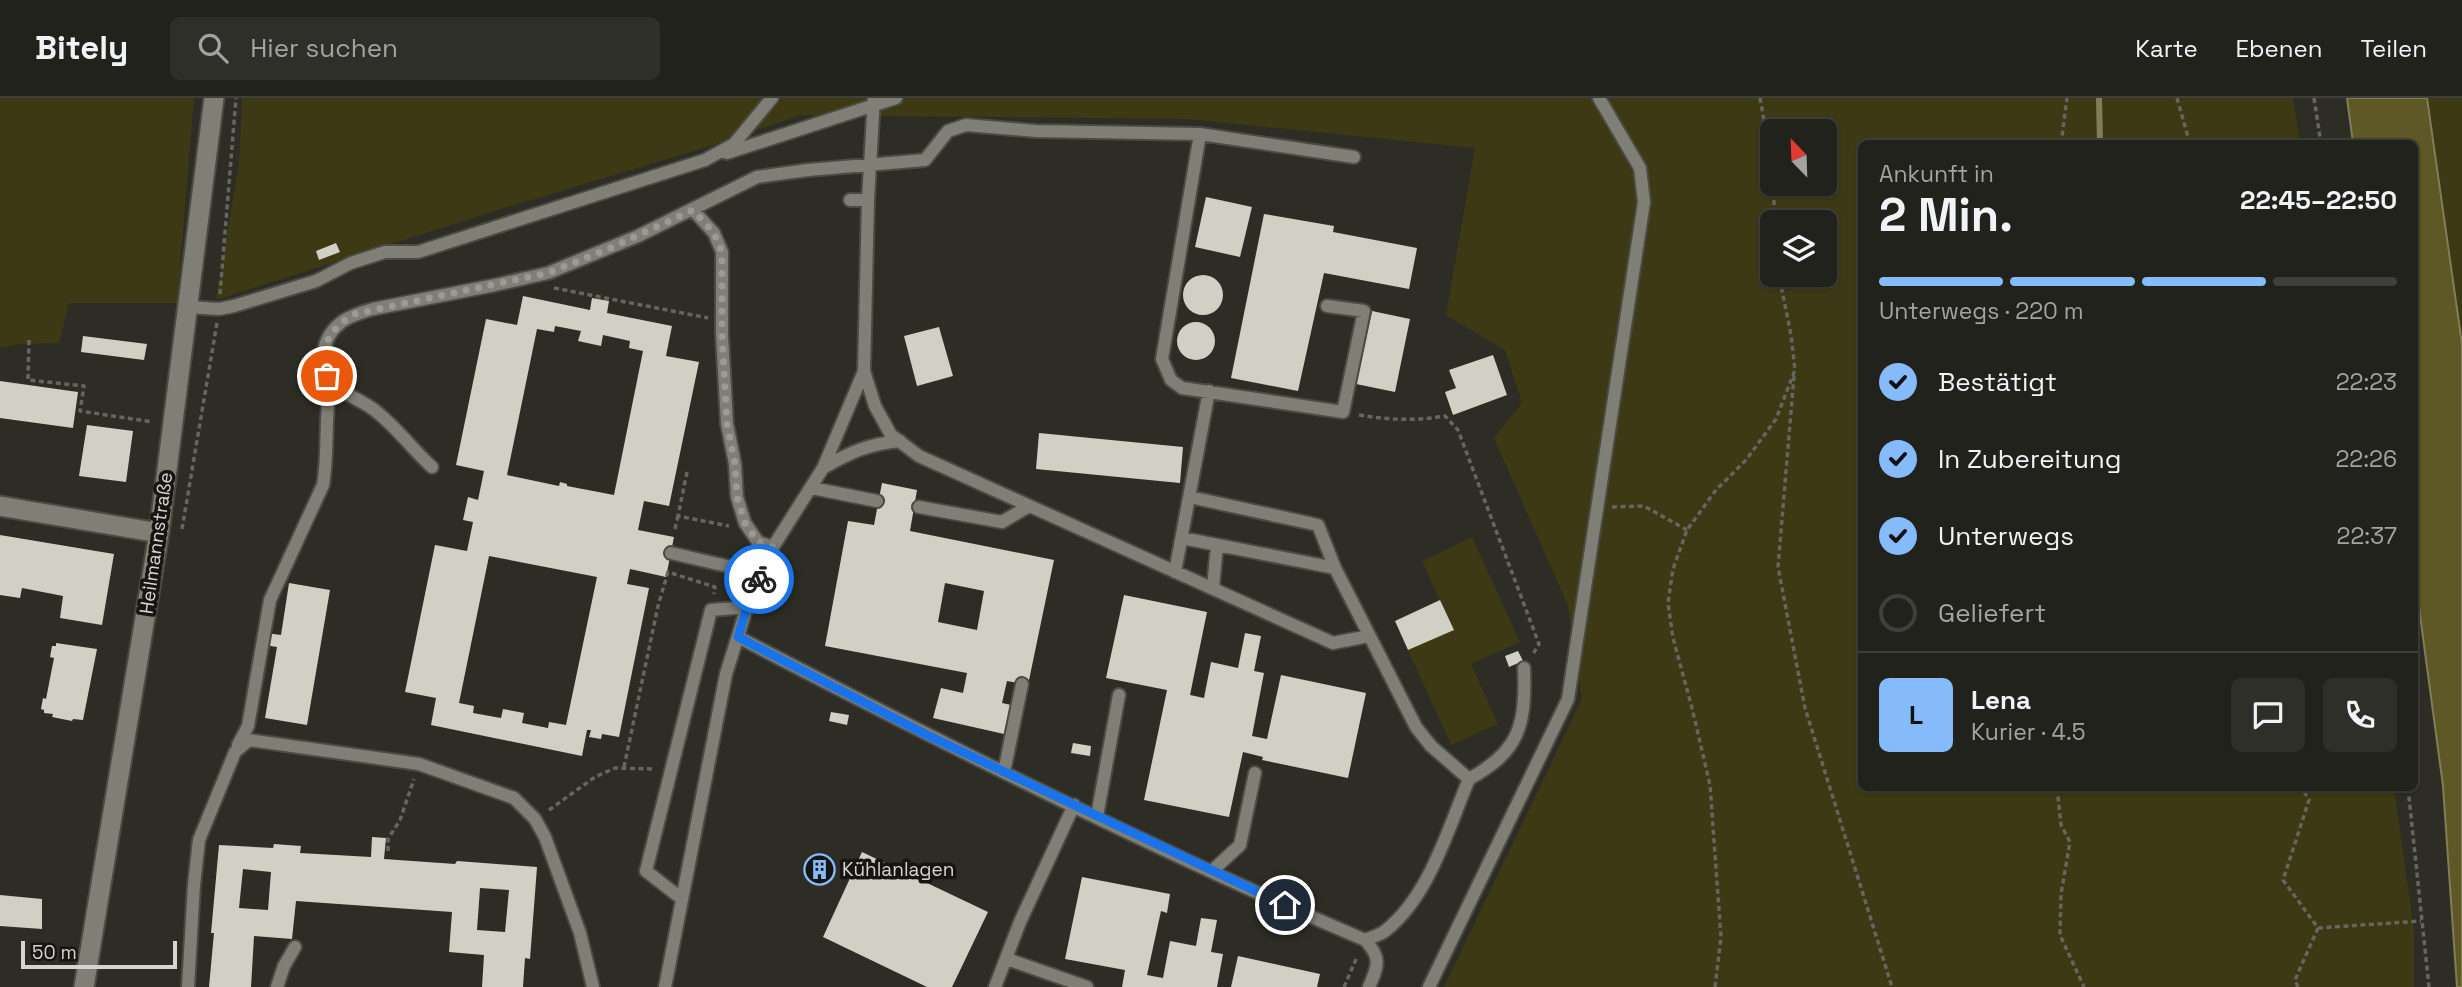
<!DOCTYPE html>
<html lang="de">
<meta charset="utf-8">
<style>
body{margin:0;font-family:"Space Grotesk",sans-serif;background:#2e2f29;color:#f1f3f6;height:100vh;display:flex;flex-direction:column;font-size:26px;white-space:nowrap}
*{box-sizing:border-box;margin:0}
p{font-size:23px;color:#a2a4a3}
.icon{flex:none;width:38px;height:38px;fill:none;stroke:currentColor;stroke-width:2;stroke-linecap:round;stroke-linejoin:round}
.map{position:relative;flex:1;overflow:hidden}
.panel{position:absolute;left:1858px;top:42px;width:560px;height:651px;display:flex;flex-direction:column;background:#22221c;border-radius:10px;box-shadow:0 2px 5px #0004,0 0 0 2px #3f3f3b}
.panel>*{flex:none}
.needle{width:46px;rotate:337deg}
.tools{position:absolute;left:1760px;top:21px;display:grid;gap:14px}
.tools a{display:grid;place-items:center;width:77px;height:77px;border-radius:10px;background:#22221c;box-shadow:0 2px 5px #0004,0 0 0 2px #3f3f3b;font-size:35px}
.scale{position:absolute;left:21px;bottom:18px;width:156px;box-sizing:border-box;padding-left:7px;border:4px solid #d5d4cf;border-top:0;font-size:19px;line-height:24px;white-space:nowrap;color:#d5d4cf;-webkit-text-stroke:5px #161511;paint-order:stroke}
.pin{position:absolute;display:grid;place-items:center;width:60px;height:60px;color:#fff;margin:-30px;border:4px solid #fff;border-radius:50%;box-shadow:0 2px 7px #0007}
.courier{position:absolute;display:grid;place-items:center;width:70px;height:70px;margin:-35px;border:5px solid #1a73e8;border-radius:50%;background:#fff;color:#222;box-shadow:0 2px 9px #0007}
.head em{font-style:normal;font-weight:600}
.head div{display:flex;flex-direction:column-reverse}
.head{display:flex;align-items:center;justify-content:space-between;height:119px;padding:0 21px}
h1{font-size:46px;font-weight:600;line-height:52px}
.bar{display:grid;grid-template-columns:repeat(4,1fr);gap:10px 7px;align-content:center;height:84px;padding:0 21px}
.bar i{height:9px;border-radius:5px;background:#3f3f3b}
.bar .selected{background:#86bbfb}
.bar p{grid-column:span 4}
.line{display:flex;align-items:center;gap:18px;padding:0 21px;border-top:2px solid #3f3f3b}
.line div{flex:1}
.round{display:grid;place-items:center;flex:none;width:74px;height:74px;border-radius:10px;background:#2e2f29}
ol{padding:0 21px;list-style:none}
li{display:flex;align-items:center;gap:21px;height:77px}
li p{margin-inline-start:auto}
li .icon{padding:7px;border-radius:50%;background:#86bbfb;color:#111;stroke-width:4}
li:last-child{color:#a2a4a3}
li i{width:38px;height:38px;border:4px solid #3f3f3b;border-radius:50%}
header{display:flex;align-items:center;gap:42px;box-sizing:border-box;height:98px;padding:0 35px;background:#22221c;border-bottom:2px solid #3f3f3b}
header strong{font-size:33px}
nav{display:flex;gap:38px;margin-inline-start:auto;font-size:24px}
.search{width:490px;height:63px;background:#2e2f29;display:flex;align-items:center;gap:18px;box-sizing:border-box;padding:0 24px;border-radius:10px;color:#a2a4a3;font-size:26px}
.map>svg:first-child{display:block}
.green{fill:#3c3914;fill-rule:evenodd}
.water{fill:#5d5825;stroke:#817d58;stroke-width:2}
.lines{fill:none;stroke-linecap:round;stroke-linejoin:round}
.stream{stroke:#817d58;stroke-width:6}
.building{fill:#d1d0c5;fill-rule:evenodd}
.service-casing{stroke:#4b4b44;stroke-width:16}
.minor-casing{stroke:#4b4b44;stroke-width:23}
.path{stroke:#66655e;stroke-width:3.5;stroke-dasharray:5 3.5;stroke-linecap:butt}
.service{stroke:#7f7f75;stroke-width:12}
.minor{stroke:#7f7f75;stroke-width:19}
.done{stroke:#9b9a94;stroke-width:7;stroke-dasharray:0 12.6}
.route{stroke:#1a73e8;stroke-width:9}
.labels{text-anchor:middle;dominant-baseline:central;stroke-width:7;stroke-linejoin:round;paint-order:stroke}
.street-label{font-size:19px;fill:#d5d4cf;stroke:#161511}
.poi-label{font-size:19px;fill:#d5d4cf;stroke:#161511;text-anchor:start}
</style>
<header>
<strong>Bitely</strong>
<div class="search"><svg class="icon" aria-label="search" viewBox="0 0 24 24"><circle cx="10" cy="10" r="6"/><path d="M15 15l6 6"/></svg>Hier suchen</div>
<nav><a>Karte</a><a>Ebenen</a><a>Teilen</a></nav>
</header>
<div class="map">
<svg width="2462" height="889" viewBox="0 0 2462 889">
<rect width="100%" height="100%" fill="#2e2d25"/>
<path class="green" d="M 0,0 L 194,0 L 177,205 L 69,205 L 59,245 L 19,246 L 0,250 Z
M 242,0 L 2293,0 L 2300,45 L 1862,46 L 1862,690 L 2394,690 L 2414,832 L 2414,889 L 1444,889 L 1582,601 L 1568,508 L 1494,340 L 1522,305 L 1505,252 L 1446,217 L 1475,50 L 1187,21 L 801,17 L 697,52 L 501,111 L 216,202 L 239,66 ZM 1773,33 L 1825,33 L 1825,86 L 1773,86 ZM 1773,124 L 1825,124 L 1825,177 L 1773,177 Z
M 2427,0 L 2462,0 L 2462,245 Z
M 1472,439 L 1520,544 L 1471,566 L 1498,626 L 1451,647 L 1408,552 L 1453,531 L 1422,463 Z"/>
<path class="water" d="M 2347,0 L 2427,0 L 2462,246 L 2462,889 L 2457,889 L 2443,688 L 2415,480 L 2415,46 L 2353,45 Z"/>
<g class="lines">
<path class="stream" d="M 2099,0 L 2100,46"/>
</g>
<path class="building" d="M 1206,99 L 1252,109 L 1240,159 L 1195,149 Z
M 1264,116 L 1334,128 L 1333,134 L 1417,150 L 1409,191 L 1324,175 L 1298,293 L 1231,280 Z
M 336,145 L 340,154 L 319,162 L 316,153 Z
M1183 197a20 20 0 1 1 40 0a20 20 0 1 1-40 0Z
M 523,198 L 590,212 L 592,200 L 609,203 L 607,215 L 672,228 L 666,258 L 699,264 L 669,408 L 644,403 L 638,432 L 674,439 L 666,479 L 630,471 L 627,486 L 649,490 L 619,639 L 602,636 L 601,641 L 589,639 L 591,632 L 587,632 L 582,658 L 431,627 L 436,600 L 405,594 L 435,447 L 467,453 L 473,424 L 463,422 L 468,399 L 478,402 L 484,373 L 456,367 L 486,221 L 517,227 ZM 555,228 L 581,233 L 578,243 L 601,248 L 603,237 L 630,243 L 629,250 L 643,253 L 614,397 L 567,388 L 567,386 L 560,384 L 559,388 L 507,377 L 537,231 L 554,234 ZM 489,458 L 597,479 L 566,627 L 549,624 L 548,630 L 522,625 L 524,615 L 503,611 L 501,620 L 473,615 L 474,608 L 459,605 Z
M 1372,213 L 1410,221 L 1395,294 L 1356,286 Z
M1177 243a19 19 0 1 1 38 0a19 19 0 1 1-38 0Z
M 939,229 L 953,278 L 917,288 L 904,238 Z
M 83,238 L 147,246 L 144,262 L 81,254 Z
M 1493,257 L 1507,297 L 1453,317 L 1445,294 L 1456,290 L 1449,272 Z
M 0,283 L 78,294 L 73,330 L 0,320 Z
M 87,327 L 133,333 L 126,384 L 79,378 Z
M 1039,335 L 1183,349 L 1180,385 L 1036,371 Z
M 882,385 L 917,392 L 910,433 L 1054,462 L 1028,587 L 1007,583 L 1002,605 L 1011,607 L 1004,636 L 933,620 L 941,590 L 963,595 L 967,575 L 825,548 L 848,423 L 874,427 ZM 945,485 L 984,493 L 977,532 L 938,524 Z
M 0,437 L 114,456 L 102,527 L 60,520 L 63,498 L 22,490 L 20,500 L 0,497 Z
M 289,485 L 330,492 L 307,627 L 265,620 L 277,549 L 264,547 L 266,535 L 281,537 Z
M 1124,497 L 1207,514 L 1190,597 L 1204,600 L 1211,564 L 1238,570 L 1245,535 L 1261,538 L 1254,573 L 1264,575 L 1252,638 L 1267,641 L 1281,577 L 1366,595 L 1348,680 L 1262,662 L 1263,659 L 1243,654 L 1229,719 L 1144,702 L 1167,592 L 1106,580 Z
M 1440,502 L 1454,532 L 1408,552 L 1395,523 Z
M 56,545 L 97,551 L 83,622 L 73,621 L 72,623 L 52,619 L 53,616 L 44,615 L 44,612 L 41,611 L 43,600 L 46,601 L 54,560 L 50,559 L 52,548 L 56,548 Z
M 1518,553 L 1523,563 L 1509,569 L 1505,558 Z
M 831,614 L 849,617 L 847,627 L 829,623 Z
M 1073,645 L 1091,648 L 1090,658 L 1071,655 Z
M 372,739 L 386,740 L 384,761 L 455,766 L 457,763 L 537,769 L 530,861 L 525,860 L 523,889 L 482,889 L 484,857 L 449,854 L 452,814 L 296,803 L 292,841 L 254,838 L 251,889 L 209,889 L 214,835 L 211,835 L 219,747 L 273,750 L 274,746 L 301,748 L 300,755 L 371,759 ZM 243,771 L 271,774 L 268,812 L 239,810 ZM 480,790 L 509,792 L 505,834 L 477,832 Z
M 862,754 L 988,814 L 952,889 L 927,889 L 823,839 Z
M 816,757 L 833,766 L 822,786 L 806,777 Z
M 1082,779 L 1170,796 L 1167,815 L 1161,813 L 1147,877 L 1163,880 L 1170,843 L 1196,848 L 1201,820 L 1217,822 L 1211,854 L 1223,856 L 1217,889 L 1122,889 L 1125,872 L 1065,861 Z
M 0,797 L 42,801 L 42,831 L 0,828 Z
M 1238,858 L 1320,876 L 1317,889 L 1231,889 Z"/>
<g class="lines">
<defs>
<path id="service" d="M 1200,36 L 1354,59
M 727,55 L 896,0
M 850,102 L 868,102
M 693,112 L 714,135 L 722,154 L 722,237 L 727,326 L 735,366 L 737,399 L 745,425 L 758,444 L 773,449
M 188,209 L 219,211 L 234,208 L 316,183 L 351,165 L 385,154 L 418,154 L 705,62 L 734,46 L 772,0
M 864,273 L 875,308 L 891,337 L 919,358 L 1333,545 L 1369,538
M 432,369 C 413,352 398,331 378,315 C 366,304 349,299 337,289 C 315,270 321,239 343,223 C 352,217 362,214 373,211 L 495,187 L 548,175 L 638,138 L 757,79 L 808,72 L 925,62 L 948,33 L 966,27 L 1036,33 L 1200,36 L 1162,261 L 1171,282 L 1182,290 L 1343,314 L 1364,213 L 1327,208
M 823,370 C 850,354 869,346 900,343
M 812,390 L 877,403
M 1190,399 L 1318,427 L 1335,470 L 1416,629 L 1431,648 L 1469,681 C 1448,731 1429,799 1385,833 C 1380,837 1372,839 1365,842
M 919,409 L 1002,424 L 1029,408
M 1182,440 L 1335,470
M 671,455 L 761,476
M 1175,474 L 1209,293
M 1213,490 L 1217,447
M 738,539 C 944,646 1152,751 1365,842 C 1382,860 1378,868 1369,889
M 238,647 L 248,628 L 270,502 L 323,387 C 329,353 324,317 331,282
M 1004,674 L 1022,586
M 1469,681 C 1520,653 1526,627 1524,570
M 1097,718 L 1119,597
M 1212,773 L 1240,747 L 1255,675
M 682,801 L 646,773 L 711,512 L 747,509
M 1007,861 L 1087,889
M 188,889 L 194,787 L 199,742 L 235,654 L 249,642 L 419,666 L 514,700 L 535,721 L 545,739 L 580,835 L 593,889
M 277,889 L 284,868 L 295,849
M 665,889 L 726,576 L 747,509 L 773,449 L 823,370 L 864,273 L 868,102 L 874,0
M 995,889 L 1020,824 L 1074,707
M 1429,889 L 1568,601 L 1644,104 L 1640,70 L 1599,0"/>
<path id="minor" d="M 0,408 L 159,435
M 84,889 L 159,435 L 214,0"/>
</defs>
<use href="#service" class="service-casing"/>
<use href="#minor" class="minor-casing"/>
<path class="path" d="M 1760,0 L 1773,73
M 2177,0 L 2190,46
M 2314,0 L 2321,46
M 2061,46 L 2067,0
M 1774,124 L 1774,86
M 1773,138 L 1773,142
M 554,190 L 708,220
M 220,196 L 236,0
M 29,242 L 28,282 L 84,288 L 80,313 L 153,324
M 1794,278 L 1778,469 L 1805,610 L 1892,889
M 1359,317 C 1389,322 1416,323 1445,318 L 1458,332 L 1539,546 L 1532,558
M 687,374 L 678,418 L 729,428
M 1612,409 L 1644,408 L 1687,432
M 182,431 L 217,225
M 675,431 L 678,418
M 624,669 L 658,508 L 668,474 L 715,489 L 714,496
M 2057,690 L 2061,727 L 2070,744 L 2061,796 L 2060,837 L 2084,889
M 2408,690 L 2429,889
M 549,712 L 595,679 L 615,670 L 654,671
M 388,753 L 388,741 L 400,722 L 414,681
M 2318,830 L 2421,823
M 1344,889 L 1357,859
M 1715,889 L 1721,839 L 1710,687 L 1692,610 L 1673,540 L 1668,505 L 1673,471 L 1687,432 L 1716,392 L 1746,362 L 1776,321 L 1795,272 L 1791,237 L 1779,177
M 2298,889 L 2295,882 L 2318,830 L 2283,782 L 2309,702 L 2302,690"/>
<use href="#service" class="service"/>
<use href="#minor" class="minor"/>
</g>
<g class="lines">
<path class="done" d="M 327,278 C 317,250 330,231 354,216 L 548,175 L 608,151 L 693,112 L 714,135 L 722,154 L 722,237 L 727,326 L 735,366 L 737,399 L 745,425 L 758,444 L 773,449 L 759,481"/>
<path class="route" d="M 759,481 L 747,509 L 738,539 L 927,637 L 1285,807"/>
</g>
<defs>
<symbol id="building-ring" viewBox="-11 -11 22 22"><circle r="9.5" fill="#161511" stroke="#86bbfb" stroke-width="1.5"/><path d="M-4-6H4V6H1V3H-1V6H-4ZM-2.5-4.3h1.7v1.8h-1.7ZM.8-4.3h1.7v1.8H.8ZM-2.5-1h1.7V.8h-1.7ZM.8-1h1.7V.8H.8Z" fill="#86bbfb"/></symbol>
</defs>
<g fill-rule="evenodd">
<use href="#building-ring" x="802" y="754" width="35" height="35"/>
</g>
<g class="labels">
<g class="street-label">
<text transform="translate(156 445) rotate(-82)">Heilmannstraße</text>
</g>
<g class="poi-label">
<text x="842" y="771">Kühlanlagen</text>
</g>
</g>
</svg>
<div class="tools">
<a><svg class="needle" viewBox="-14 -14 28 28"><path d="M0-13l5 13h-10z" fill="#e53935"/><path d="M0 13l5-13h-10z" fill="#a2a4a3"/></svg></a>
<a><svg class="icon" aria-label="layers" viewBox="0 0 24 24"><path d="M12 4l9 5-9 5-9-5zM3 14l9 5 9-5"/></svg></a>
</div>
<div class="scale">50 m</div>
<div class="pin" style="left:327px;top:278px;background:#ea580c"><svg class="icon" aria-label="bag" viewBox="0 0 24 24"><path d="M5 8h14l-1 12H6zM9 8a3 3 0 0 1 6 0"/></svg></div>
<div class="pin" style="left:1285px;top:807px;background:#1f2937"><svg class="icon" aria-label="home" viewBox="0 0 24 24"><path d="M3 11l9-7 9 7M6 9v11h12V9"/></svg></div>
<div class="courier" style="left:759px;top:481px"><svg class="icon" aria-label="bike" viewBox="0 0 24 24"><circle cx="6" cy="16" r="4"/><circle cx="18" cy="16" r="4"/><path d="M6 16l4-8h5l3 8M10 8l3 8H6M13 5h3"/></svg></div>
<section class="panel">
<div class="head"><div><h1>2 Min.</h1><p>Ankunft in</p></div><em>22:45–22:50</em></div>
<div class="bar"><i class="selected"></i><i class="selected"></i><i class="selected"></i><i></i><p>Unterwegs · 220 m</p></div>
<ol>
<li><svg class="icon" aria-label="check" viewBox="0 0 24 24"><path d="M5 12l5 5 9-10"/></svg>Bestätigt<p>22:23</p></li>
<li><svg class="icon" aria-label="check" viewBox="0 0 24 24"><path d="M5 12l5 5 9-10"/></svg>In Zubereitung<p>22:26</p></li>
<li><svg class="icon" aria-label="check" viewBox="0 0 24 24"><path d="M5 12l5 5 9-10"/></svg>Unterwegs<p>22:37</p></li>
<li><i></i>Geliefert</li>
</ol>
<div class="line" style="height:126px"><b class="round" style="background:#86bbfb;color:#111">L</b><div><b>Lena</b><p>Kurier · 4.5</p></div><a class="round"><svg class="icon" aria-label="chat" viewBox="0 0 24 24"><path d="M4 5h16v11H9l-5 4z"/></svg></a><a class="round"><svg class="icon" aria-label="phone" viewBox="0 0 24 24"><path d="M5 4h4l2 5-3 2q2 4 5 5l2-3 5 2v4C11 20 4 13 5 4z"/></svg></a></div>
</section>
</div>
